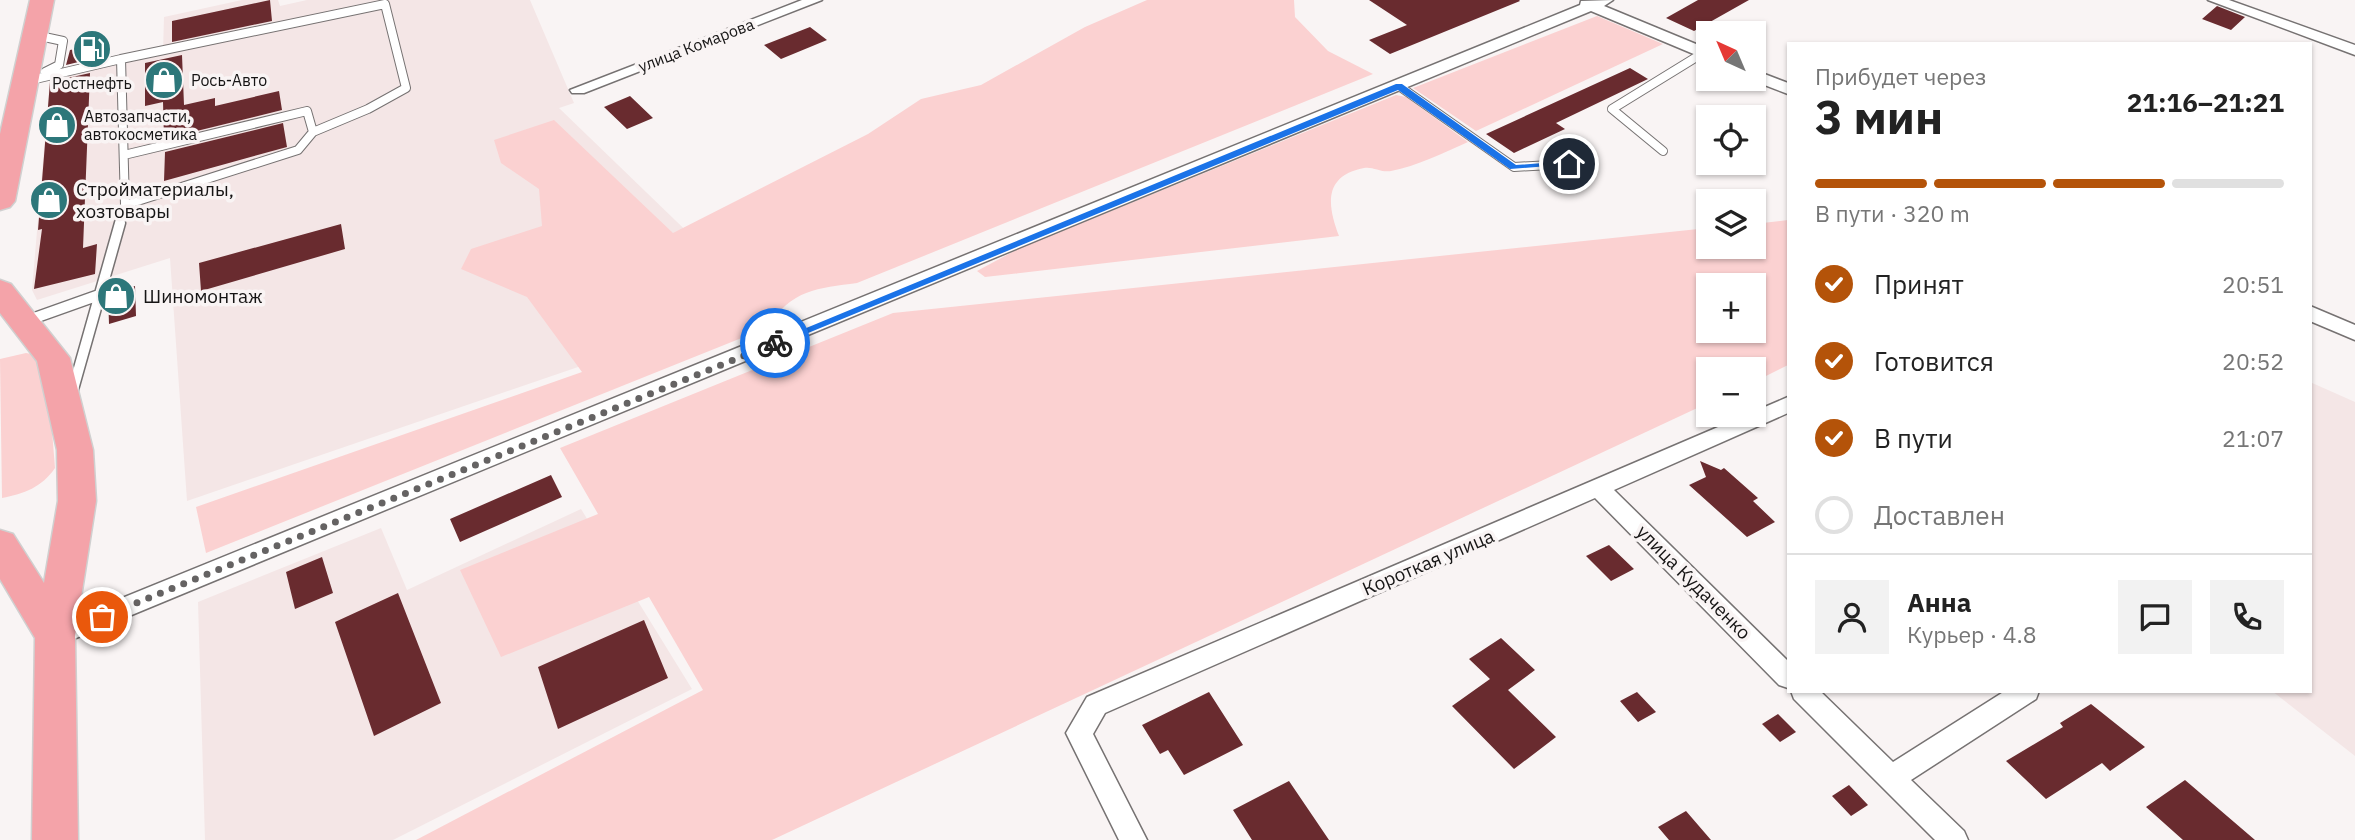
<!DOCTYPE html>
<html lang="ru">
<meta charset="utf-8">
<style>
body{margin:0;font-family:"IBM Plex Sans",sans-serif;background:#f2f2f2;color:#222;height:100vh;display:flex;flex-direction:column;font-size:26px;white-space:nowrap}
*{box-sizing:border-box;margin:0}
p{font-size:23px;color:#767676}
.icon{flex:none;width:38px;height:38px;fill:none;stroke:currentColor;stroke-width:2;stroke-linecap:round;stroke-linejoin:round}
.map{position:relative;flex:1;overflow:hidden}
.panel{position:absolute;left:1787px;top:42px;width:525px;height:651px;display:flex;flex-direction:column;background:#fff;border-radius:0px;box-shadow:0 2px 5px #0004}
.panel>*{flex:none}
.needle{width:46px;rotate:316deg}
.controls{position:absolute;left:1696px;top:21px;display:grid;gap:14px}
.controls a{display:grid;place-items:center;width:70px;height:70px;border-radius:0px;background:#fff;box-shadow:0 2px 5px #0004;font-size:35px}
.pin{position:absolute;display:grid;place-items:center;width:60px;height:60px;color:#fff;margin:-30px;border:4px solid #fff;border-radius:50%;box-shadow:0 2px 7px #0007}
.courier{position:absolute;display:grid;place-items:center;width:70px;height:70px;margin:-35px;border:5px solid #1a73e8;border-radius:50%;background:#fff;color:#222;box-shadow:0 2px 9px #0007}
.headline em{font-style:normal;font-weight:700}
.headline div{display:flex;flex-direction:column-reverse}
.headline{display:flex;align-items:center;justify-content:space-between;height:119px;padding:0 28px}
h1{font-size:46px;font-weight:700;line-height:52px}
.bar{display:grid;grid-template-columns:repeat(4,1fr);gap:10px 7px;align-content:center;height:84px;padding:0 28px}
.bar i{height:9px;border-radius:5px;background:#e0e0e0}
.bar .selected{background:#b45309}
.bar p{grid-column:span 4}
.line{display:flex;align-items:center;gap:18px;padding:0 28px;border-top:2px solid #e0e0e0}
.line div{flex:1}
.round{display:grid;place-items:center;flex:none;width:74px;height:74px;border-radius:0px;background:#f2f2f2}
ol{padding:0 28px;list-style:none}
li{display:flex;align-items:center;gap:21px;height:77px}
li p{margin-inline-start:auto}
li .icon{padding:7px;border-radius:50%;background:#b45309;color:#fff;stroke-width:4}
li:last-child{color:#767676}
li i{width:38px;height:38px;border:4px solid #e0e0e0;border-radius:50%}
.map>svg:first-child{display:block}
.built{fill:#f4e6e6}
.green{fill:#fbd1d1;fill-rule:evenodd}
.building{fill:#692b2f}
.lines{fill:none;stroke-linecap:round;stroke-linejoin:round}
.lane-far1-casing{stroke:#767272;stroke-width:10}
.lane-casing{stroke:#767272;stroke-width:13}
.street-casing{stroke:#767272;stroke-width:3}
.primary-casing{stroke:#d0d0d0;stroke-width:3}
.lane-far1{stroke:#fff;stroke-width:8}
.lane{stroke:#fff;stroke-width:10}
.street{fill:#fff;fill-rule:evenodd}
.primary{fill:#f4a3a9;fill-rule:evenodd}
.route{fill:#1a73e8}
.done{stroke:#656363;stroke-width:7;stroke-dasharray:0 12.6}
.labels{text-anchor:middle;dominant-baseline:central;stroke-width:7;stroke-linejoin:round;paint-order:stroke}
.far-street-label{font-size:16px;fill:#161515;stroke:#f9f4f4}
.far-poi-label{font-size:16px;fill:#161515;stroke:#f9f4f4;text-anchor:start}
.poi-label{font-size:19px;fill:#161515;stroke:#f9f4f4;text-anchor:start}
.street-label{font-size:19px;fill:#161515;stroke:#f9f4f4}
</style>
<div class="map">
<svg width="2355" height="840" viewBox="0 0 2355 840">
<rect width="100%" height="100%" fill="#f9f4f4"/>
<path class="built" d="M 242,0 L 278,0 L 280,6 L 307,0 L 530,0 L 574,103 L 559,108 L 762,304 L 187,501 L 170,258 L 37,300 L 32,290 L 50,78 L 163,52 L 164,17 Z
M 2310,382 L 2355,402 L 2355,756 L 2272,691 L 2310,691 Z
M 581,509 L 692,689 L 393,840 L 205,840 L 198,602 L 381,528 L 407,590 Z"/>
<path class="green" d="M 1147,0 L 1294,0 L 1295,17 L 1328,51 L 1373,74 L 857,283 C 819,288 789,290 769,327 L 206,553 L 196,507 L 582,372 L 527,297 L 461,269 L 471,249 L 542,226 L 539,189 L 501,163 L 494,140 L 554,120 L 673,233 L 868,134 L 921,99 L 981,85 L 1085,27 Z
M 1597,16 L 1663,44 L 1476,131 L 1413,88 Z
M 1396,95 L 1406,97 L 1468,142 C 1443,153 1417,166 1391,171 C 1382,173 1372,166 1364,168 C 1322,176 1328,207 1339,236 L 985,277 L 977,271 L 1018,249 Z
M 1788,220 L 1788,365 L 1754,382 L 1754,369 L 1708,369 L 1708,403 L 772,840 L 416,840 L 703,690 L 649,597 L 501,657 L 460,570 L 598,514 L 560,448 L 893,313 L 1708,228 L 1708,247 L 1754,247 L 1754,224 ZM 1754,285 L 1754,331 L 1708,331 L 1708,285 Z
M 26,353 L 37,355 L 47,368 L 55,468 C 42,487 24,494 2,498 L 0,359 Z"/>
<path class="building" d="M 270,0 L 272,21 L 172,42 L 172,21 Z
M 1369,0 L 1519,0 L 1520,1 L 1390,54 L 1369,40 L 1407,25 Z
M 1698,0 L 1749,0 L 1694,31 L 1666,18 Z
M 2217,6 L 2245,17 L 2231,30 L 2202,19 Z
M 810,27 L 827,40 L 781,59 L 764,45 Z
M 91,46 L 91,59 L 66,65 L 70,50 Z
M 182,55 L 184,105 L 215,98 L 215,106 L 279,91 L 282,110 L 164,139 L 163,102 L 145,106 L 145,63 Z
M 1630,68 L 1648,79 L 1556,123 L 1565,129 L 1514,153 L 1486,134 Z
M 90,73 L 83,248 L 97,244 L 95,274 L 34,289 L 42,229 L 38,230 L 50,82 Z
M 630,96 L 653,118 L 627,129 L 604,107 Z
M 283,123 L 287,147 L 164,181 L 165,152 Z
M 341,224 L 345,249 L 201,291 L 199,263 Z
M 135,286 L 136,316 L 109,324 L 108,294 Z
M 1700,461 L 1721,470 L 1724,468 L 1758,498 L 1753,501 L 1775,522 L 1747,537 L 1689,485 L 1706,477 Z
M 551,475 L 562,497 L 460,542 L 450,519 Z
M 1609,545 L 1634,569 L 1611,581 L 1586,556 Z
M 322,557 L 333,593 L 295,609 L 286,572 Z
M 398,593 L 441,703 L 374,736 L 335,622 Z
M 644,620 L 668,678 L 558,729 L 538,667 Z
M 1501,638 L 1535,670 L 1508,690 L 1556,737 L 1514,769 L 1452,706 L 1490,679 L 1469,659 Z
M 1209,692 L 1243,745 L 1184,775 L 1168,750 L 1160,754 L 1142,725 Z
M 1637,692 L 1656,712 L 1638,722 L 1620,701 Z
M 2091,704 L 2145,747 L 2110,771 L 2102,763 L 2046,799 L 2006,761 L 2063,727 L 2060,723 Z
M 1778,714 L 1796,732 L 1780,742 L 1762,724 Z
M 2185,780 L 2255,840 L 2183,840 L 2146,807 Z
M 1289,781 L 1329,840 L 1252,840 L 1233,810 Z
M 1849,785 L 1868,805 L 1851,816 L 1832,796 Z
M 1686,811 L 1711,840 L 1669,840 L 1658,827 Z"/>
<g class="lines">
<defs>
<path id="lane-far1" d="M 35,35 L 63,41 L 59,65 L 45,72
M 121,59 L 385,4 L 406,88 L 368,109 L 313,132 L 298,150 L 125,205
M 27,81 L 121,59 L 125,205 L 119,225
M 1399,86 L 1514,167 L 1569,164
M 1663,151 L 1612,109 L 1703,53
M 124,155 L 307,111 L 313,132"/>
<path id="lane" d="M 26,321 L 99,295
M 72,393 L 120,223"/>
<path id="street" d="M 802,0 L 822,0 L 584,93 L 572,93 L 570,90 Z
M 1613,0 L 1604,6 L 1708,49 L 1708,60 L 1591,11 L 64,643 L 55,646 L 46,643 L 43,636 L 46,629 L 1580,5 L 1581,1 Z
M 2208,0 L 2229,0 L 2355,45 L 2355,55 Z
M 1754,70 L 1788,83 L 1788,94 L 1749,79 L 1754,79 Z
M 2310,306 L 2355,325 L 2355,340 L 2310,321 Z
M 1788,397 L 1788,413 L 1614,490 L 1788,661 L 1788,688 L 1779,685 L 1595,498 L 1105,713 L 1093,734 L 1147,840 L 1119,840 L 1066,733 L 1087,697 Z
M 1791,691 L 1820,691 L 1893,762 L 2005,691 L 2039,691 L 2036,699 L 1911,780 L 1964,831 L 1968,840 L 1935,840 L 1794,699 Z"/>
<path id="primary" d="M 30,0 L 54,0 L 15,201 L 10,207 L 0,210 L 0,134 Z
M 0,280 L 11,284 L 70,358 L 93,450 L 96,501 L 75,636 L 78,840 L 32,840 L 35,638 L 0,579 L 0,530 L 13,534 L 44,583 L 58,501 L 57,450 L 37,361 L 0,313 Z"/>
</defs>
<use href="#lane-far1" class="lane-far1-casing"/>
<use href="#lane" class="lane-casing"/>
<use href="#street" class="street-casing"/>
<use href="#primary" class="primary-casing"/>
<use href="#lane-far1" class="lane-far1"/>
<use href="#lane" class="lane"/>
<use href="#street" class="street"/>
<use href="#primary" class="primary"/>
</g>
<path class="route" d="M 1396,84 L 1402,84 L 1516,165 L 1569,161 L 1573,164 L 1510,169 L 1398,90 L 779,345 L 770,343 Z"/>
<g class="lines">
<path class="done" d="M 102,617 L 775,343"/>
</g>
<defs>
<symbol id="fuel-disc" viewBox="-11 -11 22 22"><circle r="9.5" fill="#2d777a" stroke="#f9f4f4"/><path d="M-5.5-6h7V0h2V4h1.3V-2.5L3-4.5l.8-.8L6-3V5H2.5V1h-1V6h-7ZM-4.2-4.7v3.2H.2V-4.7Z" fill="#fff"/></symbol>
<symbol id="shop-disc" viewBox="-11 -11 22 22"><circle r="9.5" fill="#2d777a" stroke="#f9f4f4"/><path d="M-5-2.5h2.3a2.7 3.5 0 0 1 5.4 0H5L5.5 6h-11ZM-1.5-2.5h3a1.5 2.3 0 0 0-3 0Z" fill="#fff"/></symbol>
</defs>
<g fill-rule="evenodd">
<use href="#fuel-disc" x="70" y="27" width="44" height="44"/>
<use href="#shop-disc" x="142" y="58" width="44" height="44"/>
<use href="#shop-disc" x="35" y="103" width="44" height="44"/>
<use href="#shop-disc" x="27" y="178" width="44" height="44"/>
<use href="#shop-disc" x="94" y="274" width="44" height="44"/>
</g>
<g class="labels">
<g class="far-street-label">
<text transform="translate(696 45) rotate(-21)">улица Комарова</text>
</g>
<g class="far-poi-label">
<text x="191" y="80">Рось-Авто</text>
<text x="92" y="83" text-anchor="middle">Ростнефть</text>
<text x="84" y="116">Автозапчасти,<tspan x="84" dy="18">автокосметика</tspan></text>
</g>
<g class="poi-label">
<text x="76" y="189">Стройматериалы,<tspan x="76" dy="22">хозтовары</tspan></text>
<text x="143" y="296">Шиномонтаж</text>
</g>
<g class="street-label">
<text transform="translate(1428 562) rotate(-23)">Короткая улица</text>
<text transform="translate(1694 582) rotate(45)">улица Кудаченко</text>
</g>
</g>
</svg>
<div class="controls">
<a><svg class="needle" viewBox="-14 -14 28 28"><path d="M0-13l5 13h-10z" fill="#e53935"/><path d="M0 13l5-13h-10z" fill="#767676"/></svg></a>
<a><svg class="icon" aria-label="locate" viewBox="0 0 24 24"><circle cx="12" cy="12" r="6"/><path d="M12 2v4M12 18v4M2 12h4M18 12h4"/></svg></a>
<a><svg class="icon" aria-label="layers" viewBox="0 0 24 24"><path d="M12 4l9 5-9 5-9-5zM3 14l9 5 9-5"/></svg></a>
<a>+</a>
<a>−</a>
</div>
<div class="pin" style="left:102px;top:617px;background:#ea580c"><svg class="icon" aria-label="bag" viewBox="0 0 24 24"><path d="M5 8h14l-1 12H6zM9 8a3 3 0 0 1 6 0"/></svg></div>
<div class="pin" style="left:1569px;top:164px;background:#1f2937"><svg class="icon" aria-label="home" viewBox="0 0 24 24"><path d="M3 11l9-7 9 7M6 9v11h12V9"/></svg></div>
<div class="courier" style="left:775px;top:343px"><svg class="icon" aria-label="bike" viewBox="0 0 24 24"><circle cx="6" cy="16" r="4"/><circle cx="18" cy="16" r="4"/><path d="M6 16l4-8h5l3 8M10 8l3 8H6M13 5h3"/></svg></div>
<section class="panel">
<div class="headline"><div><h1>3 мин</h1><p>Прибудет через</p></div><em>21:16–21:21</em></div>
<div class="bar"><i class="selected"></i><i class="selected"></i><i class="selected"></i><i></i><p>В пути · 320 m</p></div>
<ol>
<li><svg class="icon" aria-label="check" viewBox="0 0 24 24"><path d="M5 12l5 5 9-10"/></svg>Принят<p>20:51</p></li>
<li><svg class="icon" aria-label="check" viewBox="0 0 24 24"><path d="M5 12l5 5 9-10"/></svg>Готовится<p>20:52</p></li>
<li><svg class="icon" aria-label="check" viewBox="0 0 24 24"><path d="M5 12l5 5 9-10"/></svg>В пути<p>21:07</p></li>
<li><i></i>Доставлен</li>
</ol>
<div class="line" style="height:126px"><a class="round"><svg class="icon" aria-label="person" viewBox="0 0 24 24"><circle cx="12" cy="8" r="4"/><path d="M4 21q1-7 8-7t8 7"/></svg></a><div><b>Анна</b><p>Курьер · 4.8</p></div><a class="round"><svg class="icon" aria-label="chat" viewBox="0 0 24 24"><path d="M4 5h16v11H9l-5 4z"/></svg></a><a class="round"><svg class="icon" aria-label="phone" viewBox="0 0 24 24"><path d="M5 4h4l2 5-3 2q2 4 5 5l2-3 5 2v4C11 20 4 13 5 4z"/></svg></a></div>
</section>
</div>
